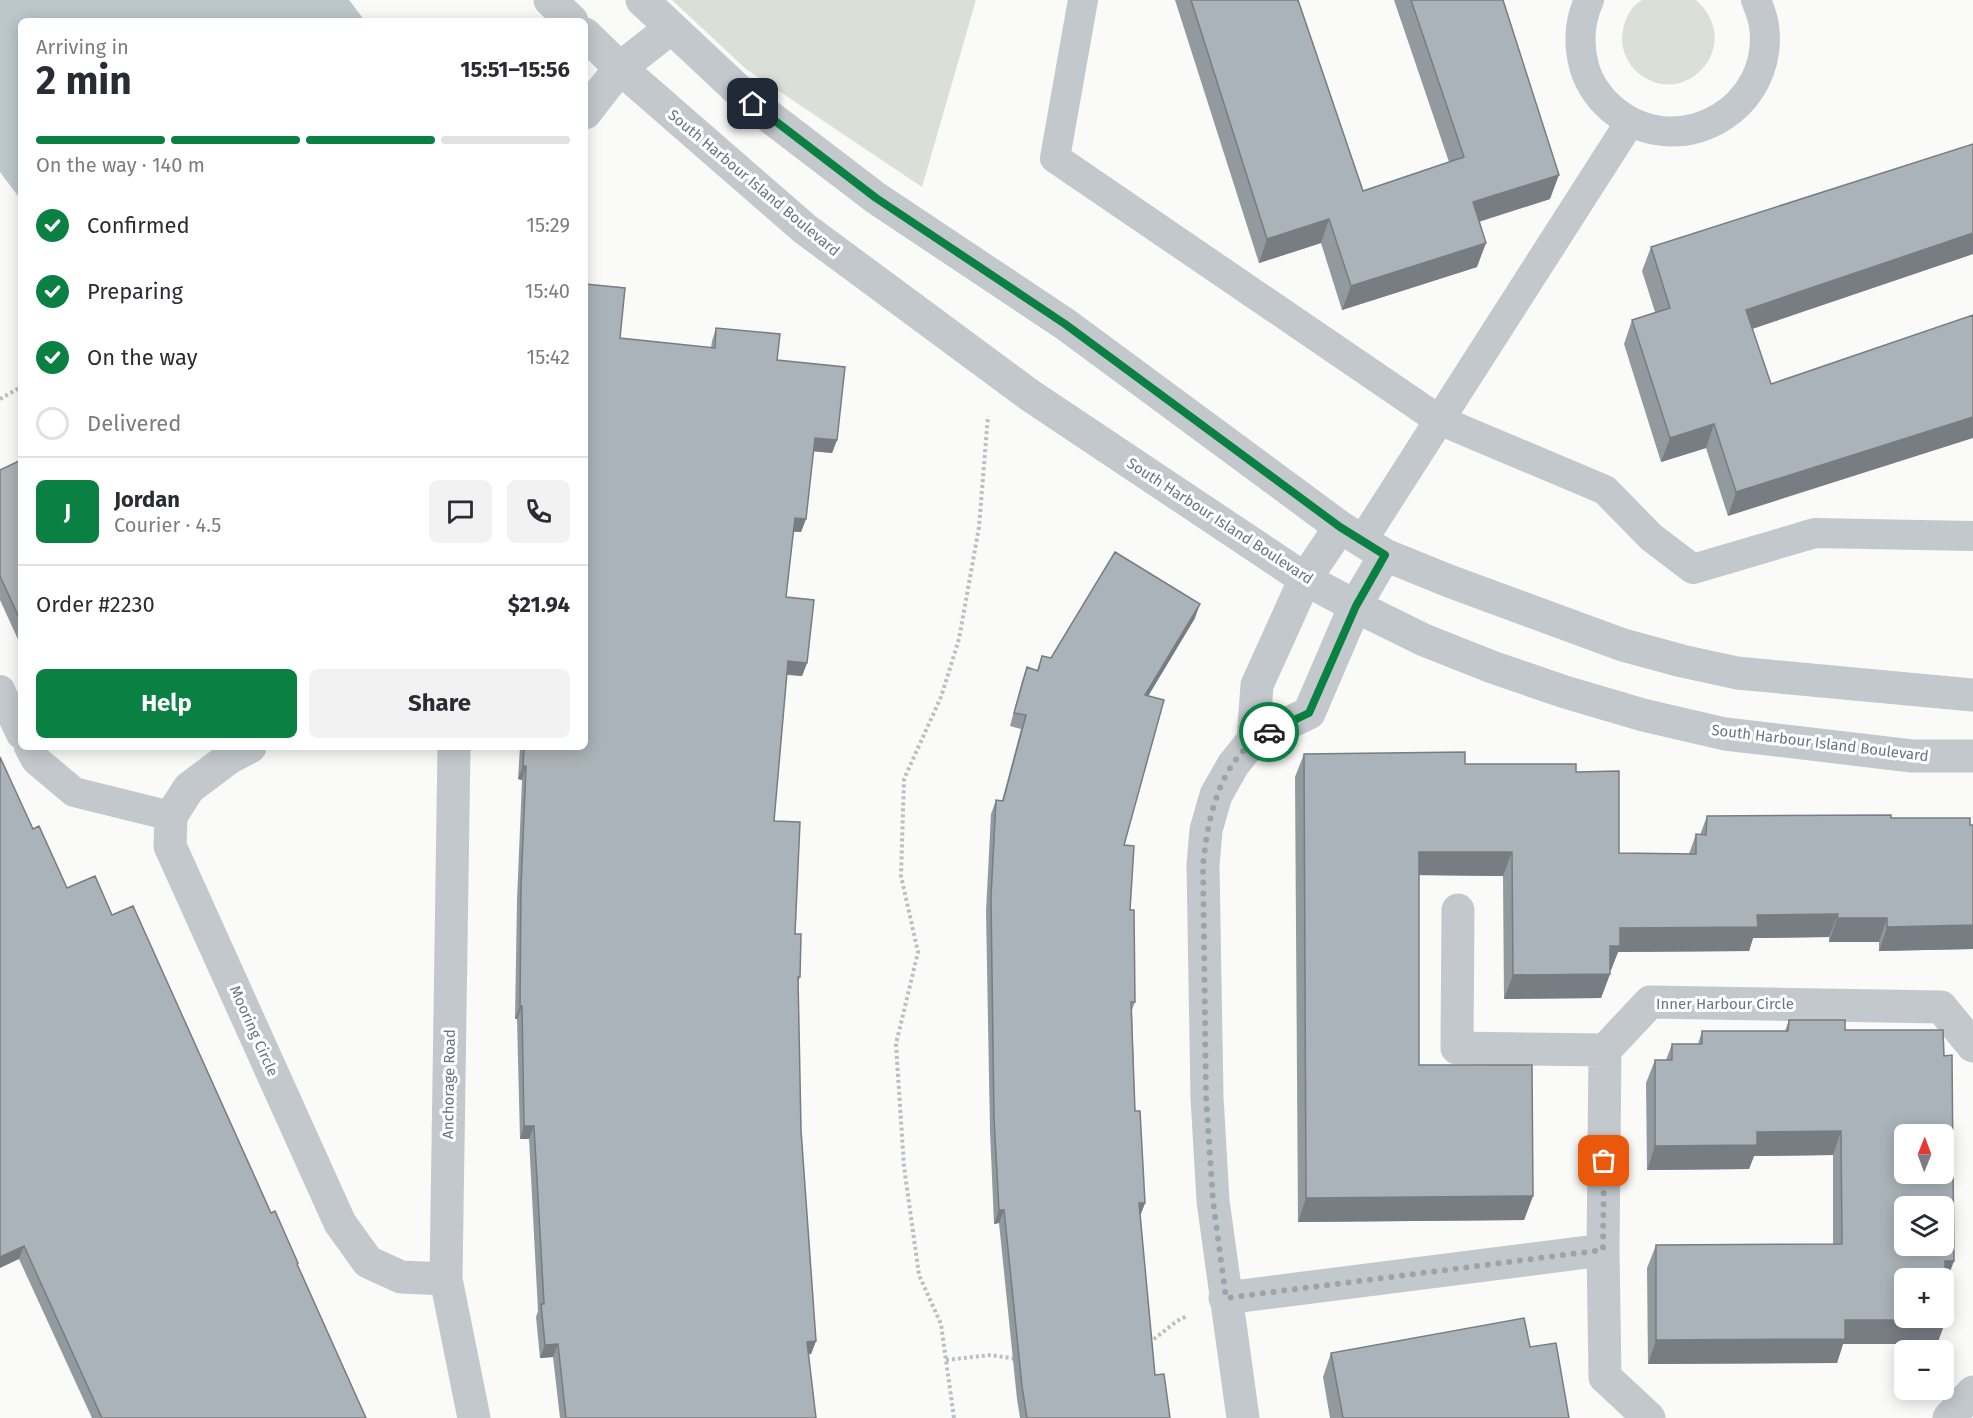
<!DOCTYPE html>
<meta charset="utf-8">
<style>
body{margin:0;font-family:"Fira Sans",sans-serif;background:#f2f2f3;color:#2b2b33;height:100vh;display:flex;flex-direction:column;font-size:22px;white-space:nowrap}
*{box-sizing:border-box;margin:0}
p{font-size:20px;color:#7c7c81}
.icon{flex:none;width:33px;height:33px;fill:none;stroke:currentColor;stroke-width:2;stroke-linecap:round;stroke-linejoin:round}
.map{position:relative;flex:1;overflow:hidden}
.side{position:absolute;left:18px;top:18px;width:570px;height:732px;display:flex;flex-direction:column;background:#fff;border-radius:9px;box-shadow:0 3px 15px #0003}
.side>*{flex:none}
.needle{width:39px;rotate:1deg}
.buttons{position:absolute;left:1894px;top:1124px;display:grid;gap:12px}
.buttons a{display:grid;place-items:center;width:60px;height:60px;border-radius:9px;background:#fff;box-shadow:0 3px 15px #0003;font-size:30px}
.pin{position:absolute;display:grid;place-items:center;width:51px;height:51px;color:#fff;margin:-26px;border-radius:12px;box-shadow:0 3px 9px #0006}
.courier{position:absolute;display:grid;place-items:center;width:60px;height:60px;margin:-30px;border:4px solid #0b8043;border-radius:50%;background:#fff;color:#222;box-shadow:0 2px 8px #0007}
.overview em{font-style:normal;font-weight:700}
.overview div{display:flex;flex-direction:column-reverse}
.overview{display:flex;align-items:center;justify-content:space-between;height:102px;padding:0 18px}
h1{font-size:39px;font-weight:700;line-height:45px}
.bar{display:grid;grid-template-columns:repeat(4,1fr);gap:9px 6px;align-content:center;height:72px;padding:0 18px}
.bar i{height:8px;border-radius:4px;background:#e1e1e2}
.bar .on{background:#0b8043}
.bar p{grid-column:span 4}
.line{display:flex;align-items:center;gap:15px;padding:0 18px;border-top:2px solid #e1e1e2}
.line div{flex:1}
.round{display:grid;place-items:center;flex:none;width:63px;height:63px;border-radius:9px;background:#f2f2f3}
ol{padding:0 18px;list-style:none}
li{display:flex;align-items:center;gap:18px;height:66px}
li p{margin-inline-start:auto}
li .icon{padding:6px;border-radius:50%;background:#0b8043;color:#fff;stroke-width:4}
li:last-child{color:#7c7c81}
li i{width:33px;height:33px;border:3px solid #e1e1e2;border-radius:50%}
.action{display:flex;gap:12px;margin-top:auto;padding:12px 18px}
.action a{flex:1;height:69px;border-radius:9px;background:#0b8043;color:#fff;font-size:24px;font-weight:700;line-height:69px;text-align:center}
.action a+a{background:#f2f2f3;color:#2b2b33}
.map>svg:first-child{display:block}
.green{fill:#dadfd7}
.water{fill:#bbc7cb}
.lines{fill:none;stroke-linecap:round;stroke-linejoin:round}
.path{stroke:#bbbfc2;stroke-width:4;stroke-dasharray:3 3;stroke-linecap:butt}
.service{stroke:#c3c8cc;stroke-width:30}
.minor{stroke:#c3c8cc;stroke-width:33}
.wall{fill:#929a9f}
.shaded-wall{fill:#777d82}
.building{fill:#aab3b9;stroke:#777d82;stroke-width:1.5;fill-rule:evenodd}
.done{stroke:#99a4ac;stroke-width:6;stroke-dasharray:0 10.8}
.route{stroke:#0b8043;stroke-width:8}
.labels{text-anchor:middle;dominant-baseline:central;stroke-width:6;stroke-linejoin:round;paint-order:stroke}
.street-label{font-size:15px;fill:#657683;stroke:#fff}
</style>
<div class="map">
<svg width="1973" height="1418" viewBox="0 0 1973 1418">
<rect width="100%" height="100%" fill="#fafaf8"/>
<path class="green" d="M 672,0 L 976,0 L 922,187 L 746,69 Z
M 1642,0 L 1696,0 C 1746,44 1685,113 1637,72 C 1628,64 1622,51 1622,39 C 1623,23 1628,8 1642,0 Z"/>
<path class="water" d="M 0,0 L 349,0 L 365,21 L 21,21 L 21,200 L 0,172 Z"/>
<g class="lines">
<path class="path" d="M 0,399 L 21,387
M 1149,1343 L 1177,1321 L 1187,1316
M 946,1360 L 991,1355 L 1016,1359
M 954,1418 L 941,1324 L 919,1275 L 904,1167 L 896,1044 L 918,952 L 901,876 L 904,779 L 941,697 L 959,639 L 979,527 L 988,416"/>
<path class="service" d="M 1083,0 L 1055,158 L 1439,420 L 1605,490 L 1651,537 L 1693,569 L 1815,533 L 1973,536
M 1589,0 C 1579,22 1578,43 1584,66 C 1589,85 1602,102 1617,113 C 1683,162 1775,107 1764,26 C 1763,17 1759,8 1756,0
M 1362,541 L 1630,122
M 0,690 L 21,734
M 29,747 L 36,760 L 74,792 L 171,816"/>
<path class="minor" d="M 550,0 L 572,21
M 642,0 L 753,104 L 876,198 L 1065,324 L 1340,527 L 1385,555 L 1449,581 L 1623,645 L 1682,661 L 1737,673 L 1973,695
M 585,34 L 620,68 L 805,229 L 1031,396 L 1305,579 L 1355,606 L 1424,640 L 1492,667 L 1565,692 L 1643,715 L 1725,734 L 1912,756 L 1973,756
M 585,113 L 620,68 L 671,28
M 1253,740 L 1257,685 L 1305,579 L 1340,527
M 250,747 L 229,758 L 189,788 L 171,816 L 170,846 L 340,1223 L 368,1262 L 401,1277 L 446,1279
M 454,747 L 446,1279 L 474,1418
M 1458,910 L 1457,1048 L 1605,1050
M 1225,1298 L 1603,1250
M 1243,1418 L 1213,1201 L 1207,1097 L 1203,865 L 1206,830 L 1216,795 L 1233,765 L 1253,740 L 1309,713 L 1355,606 L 1385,555
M 1649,1418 L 1605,1377 L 1603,1250 L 1605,1050 L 1650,1002 L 1941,1007 L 1973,1046
M 1949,1418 L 1973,1392"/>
</g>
<path class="wall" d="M 1175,0 L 1298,0 L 1363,191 L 1449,162 L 1394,0 L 1503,0 L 1550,199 L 1479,222 L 1477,267 L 1342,310 L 1321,243 L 1259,263 Z
M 1651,247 L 1973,254 L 1752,329 L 1771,384 L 1973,315 L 1728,516 L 1706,448 L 1661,462 L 1624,344 L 1632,320 L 1655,312 L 1642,271 Z
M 716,328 L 777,360 L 837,440 L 832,453 L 813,451 L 806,519 L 801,532 L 793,532 L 786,597 L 807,663 L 802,676 L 787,675 L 774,821 L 795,934 L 800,977 L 798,983 L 801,1130 L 816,1341 L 811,1354 L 808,1354 L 816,1418 L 560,1418 L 553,1357 L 540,1358 L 536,1317 L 538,1311 L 529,1139 L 520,1139 L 517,1019 L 515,1019 L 517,900 L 522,780 L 518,779 L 520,747 L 585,747 L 620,338 L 711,348 L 712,341 Z
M 21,460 L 21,646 L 0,600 L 0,470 Z
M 1195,618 L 1148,696 L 1124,845 L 1130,910 L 1135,1002 L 1132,1010 L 1135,1111 L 1145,1203 L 1140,1216 L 1155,1375 L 1170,1418 L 1020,1418 L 1017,1399 L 999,1223 L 994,1224 L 990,1131 L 986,911 L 991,814 L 996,800 L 1002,801 L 1021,729 L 1010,726 L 1022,681 L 1027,667 L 1037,670 L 1042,656 L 1051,658 Z
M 1304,754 L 1576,772 L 1619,853 L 1689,854 L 1696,834 L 1700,835 L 1707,816 L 1891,818 L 1973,825 L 1973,949 L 1879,951 L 1879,942 L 1829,942 L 1829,937 L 1753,938 L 1749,951 L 1618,952 L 1611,970 L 1610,970 L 1610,974 L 1601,998 L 1504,999 L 1503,876 L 1419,875 L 1419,1065 L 1533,1196 L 1524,1220 L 1298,1222 L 1295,777 Z
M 33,829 L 67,888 L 112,915 L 298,1263 L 297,1266 L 366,1418 L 92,1418 L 19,1259 Z
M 1789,1020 L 1845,1030 L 1945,1285 L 1946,1320 L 1937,1344 L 1843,1344 L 1837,1363 L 1648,1364 L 1647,1268 L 1656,1245 L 1833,1244 L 1833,1155 L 1754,1156 L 1749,1169 L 1647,1170 L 1646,1083 L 1655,1060 L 1666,1060 L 1672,1044 L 1698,1044 L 1702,1031 L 1785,1031 Z
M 1530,1347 L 1569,1418 L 1330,1418 L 1323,1377 L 1331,1353 Z"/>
<path class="shaded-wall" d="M 1559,175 L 1550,199 L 1464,226 L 1473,202 Z
M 1329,219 L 1321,243 L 1259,263 L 1267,239 Z
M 1973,233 L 1973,254 L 1737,334 L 1746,310 Z
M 1486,243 L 1477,267 L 1342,310 L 1351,286 Z
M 1973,417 L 1973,438 L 1728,516 L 1736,492 Z
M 1714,424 L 1706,448 L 1661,462 L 1670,438 Z
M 815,438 L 837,440 L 832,453 L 810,451 Z
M 795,518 L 806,519 L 801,532 L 790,531 Z
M 1200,604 L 1195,618 L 1141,708 L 1145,695 Z
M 788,661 L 807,663 L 802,676 L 783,674 Z
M 523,766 L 526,766 L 522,780 L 518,779 Z
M 1419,852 L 1512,852 L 1503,876 L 1411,875 Z
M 1838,914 L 1829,937 L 1753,938 L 1749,951 L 1618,952 L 1611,970 L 1601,970 L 1610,946 L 1620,928 L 1757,915 Z
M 1837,918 L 1887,918 L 1879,942 L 1829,942 Z
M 1973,925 L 1973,949 L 1879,951 L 1887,927 Z
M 1610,974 L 1601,998 L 1504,999 L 1513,975 Z
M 520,1006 L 522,1006 L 517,1019 L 515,1019 Z
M 524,1126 L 534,1126 L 529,1139 L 520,1139 Z
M 1841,1131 L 1833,1155 L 1754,1156 L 1749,1169 L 1647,1170 L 1655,1146 L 1757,1132 Z
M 1533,1196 L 1524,1220 L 1298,1222 L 1306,1198 Z
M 1139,1203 L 1145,1203 L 1140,1216 Z
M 999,1210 L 1004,1210 L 999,1223 L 994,1224 Z
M 24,1246 L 19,1259 L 0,1268 L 0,1257 Z
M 1945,1261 L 1954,1261 L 1945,1285 Z
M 1845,1320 L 1946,1320 L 1937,1344 L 1843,1344 L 1837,1363 L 1648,1364 L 1656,1340 Z
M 816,1341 L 811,1354 L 802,1355 L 807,1342 Z
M 558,1344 L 553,1357 L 540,1358 L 545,1345 Z"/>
<path class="building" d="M 1191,0 L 1298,0 L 1363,191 L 1464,157 L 1411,0 L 1503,0 L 1559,175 L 1473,202 L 1486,243 L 1351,286 L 1329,219 L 1267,239 Z
M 1973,144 L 1973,233 L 1746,310 L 1771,384 L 1973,315 L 1973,417 L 1736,492 L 1714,424 L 1670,438 L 1632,320 L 1670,308 L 1651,247 Z
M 585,284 L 625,288 L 620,338 L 715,348 L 716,328 L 780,334 L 777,360 L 845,367 L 837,440 L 815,438 L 806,519 L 795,518 L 786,597 L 814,600 L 807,663 L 788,661 L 774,821 L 800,822 L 795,934 L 801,934 L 800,977 L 798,977 L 801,1130 L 816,1341 L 807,1342 L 816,1418 L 566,1418 L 558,1344 L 545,1345 L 541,1304 L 544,1304 L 534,1126 L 524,1126 L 522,1006 L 520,1006 L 521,887 L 526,766 L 523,766 L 524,747 L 585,747 Z
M 21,460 L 21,622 L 0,576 L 0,470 Z
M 1115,552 L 1200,604 L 1145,695 L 1164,700 L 1124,845 L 1134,846 L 1130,910 L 1134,910 L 1135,1002 L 1131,1002 L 1135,1111 L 1140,1111 L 1145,1203 L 1139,1203 L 1155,1375 L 1164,1374 L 1170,1418 L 1027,1418 L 1022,1386 L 1004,1210 L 999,1210 L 994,1118 L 991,897 L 996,800 L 1003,801 L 1026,715 L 1014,713 L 1027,667 L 1038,671 L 1042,656 L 1051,658 Z
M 1465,752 L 1465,764 L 1576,764 L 1576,772 L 1619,771 L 1619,853 L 1696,854 L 1696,834 L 1706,835 L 1707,816 L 1891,815 L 1891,818 L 1970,818 L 1970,825 L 1973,825 L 1973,925 L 1887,927 L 1887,918 L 1837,918 L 1838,914 L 1757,915 L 1758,927 L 1620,928 L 1620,946 L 1610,946 L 1610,974 L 1513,975 L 1512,852 L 1419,852 L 1419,1065 L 1532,1065 L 1533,1196 L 1306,1198 L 1304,754 Z
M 0,757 L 33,829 L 39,826 L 67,888 L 95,876 L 112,915 L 133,906 L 271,1213 L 275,1211 L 298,1263 L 297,1264 L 366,1418 L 102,1418 L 24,1246 L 0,1257 Z
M 1789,1020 L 1845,1020 L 1845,1030 L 1943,1030 L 1944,1056 L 1952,1055 L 1953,1167 L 1954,1261 L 1945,1261 L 1946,1320 L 1845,1320 L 1845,1339 L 1656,1340 L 1656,1245 L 1842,1244 L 1841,1131 L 1757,1132 L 1757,1145 L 1655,1146 L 1655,1060 L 1672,1060 L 1672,1044 L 1702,1044 L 1702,1031 L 1788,1031 ZM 1905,1134 L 1944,1134 L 1944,1173 L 1905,1173 ZM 1905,1206 L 1944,1206 L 1944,1245 L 1905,1245 ZM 1905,1278 L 1944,1278 L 1944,1317 L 1905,1317 Z
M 1524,1318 L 1530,1347 L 1556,1343 L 1569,1418 L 1343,1418 L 1331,1353 Z"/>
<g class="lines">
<path class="done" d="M 1269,732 C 1220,756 1208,816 1203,865 L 1206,1097 L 1213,1201 L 1226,1298 L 1603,1250 L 1604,1161"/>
<path class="route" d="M 753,104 L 876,198 L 1065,324 L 1340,527 L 1385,555 L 1356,606 L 1309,713 L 1269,732"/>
</g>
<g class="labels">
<g class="street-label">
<text transform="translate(754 183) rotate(40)">South Harbour Island Boulevard</text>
<text transform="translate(1220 521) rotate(33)">South Harbour Island Boulevard</text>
<text transform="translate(1820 743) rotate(7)">South Harbour Island Boulevard</text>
<text x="1725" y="1004">Inner Harbour Circle</text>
<text transform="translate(254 1031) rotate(66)">Mooring Circle</text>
<text transform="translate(449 1084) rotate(-89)">Anchorage Road</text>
</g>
</g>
</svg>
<div class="buttons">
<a><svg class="needle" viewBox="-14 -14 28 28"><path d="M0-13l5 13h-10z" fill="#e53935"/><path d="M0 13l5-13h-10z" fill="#7c7c81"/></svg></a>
<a><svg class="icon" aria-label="layers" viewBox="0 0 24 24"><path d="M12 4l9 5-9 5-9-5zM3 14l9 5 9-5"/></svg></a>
<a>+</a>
<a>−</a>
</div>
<div class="pin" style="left:1604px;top:1161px;background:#ea580c"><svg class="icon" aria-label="bag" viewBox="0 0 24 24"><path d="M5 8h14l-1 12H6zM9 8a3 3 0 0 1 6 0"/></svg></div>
<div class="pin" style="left:753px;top:104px;background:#1f2937"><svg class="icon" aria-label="home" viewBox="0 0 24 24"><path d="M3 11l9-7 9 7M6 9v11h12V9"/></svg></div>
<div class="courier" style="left:1269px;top:732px"><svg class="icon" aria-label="car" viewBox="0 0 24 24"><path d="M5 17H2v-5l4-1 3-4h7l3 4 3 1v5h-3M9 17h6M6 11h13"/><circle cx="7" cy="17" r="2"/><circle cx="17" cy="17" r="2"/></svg></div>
<section class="side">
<div class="overview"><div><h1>2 min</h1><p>Arriving in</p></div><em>15:51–15:56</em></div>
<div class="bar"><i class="on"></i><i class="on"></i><i class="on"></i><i></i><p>On the way · 140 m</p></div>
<ol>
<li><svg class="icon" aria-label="check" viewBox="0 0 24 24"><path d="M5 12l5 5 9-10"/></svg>Confirmed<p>15:29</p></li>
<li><svg class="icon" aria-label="check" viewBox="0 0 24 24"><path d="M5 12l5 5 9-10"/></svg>Preparing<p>15:40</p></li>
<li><svg class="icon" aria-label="check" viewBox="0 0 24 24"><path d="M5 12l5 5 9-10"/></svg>On the way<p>15:42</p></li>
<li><i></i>Delivered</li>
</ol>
<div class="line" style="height:108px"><b class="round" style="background:#0b8043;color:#fff">J</b><div><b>Jordan</b><p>Courier · 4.5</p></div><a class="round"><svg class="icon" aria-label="chat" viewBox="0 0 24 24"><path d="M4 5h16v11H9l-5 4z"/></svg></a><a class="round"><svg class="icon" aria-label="phone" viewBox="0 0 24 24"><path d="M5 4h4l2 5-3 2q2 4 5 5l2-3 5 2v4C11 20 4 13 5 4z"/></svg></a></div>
<div class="line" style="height:78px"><div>Order #2230</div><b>$21.94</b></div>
<div class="action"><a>Help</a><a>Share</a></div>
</section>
</div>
